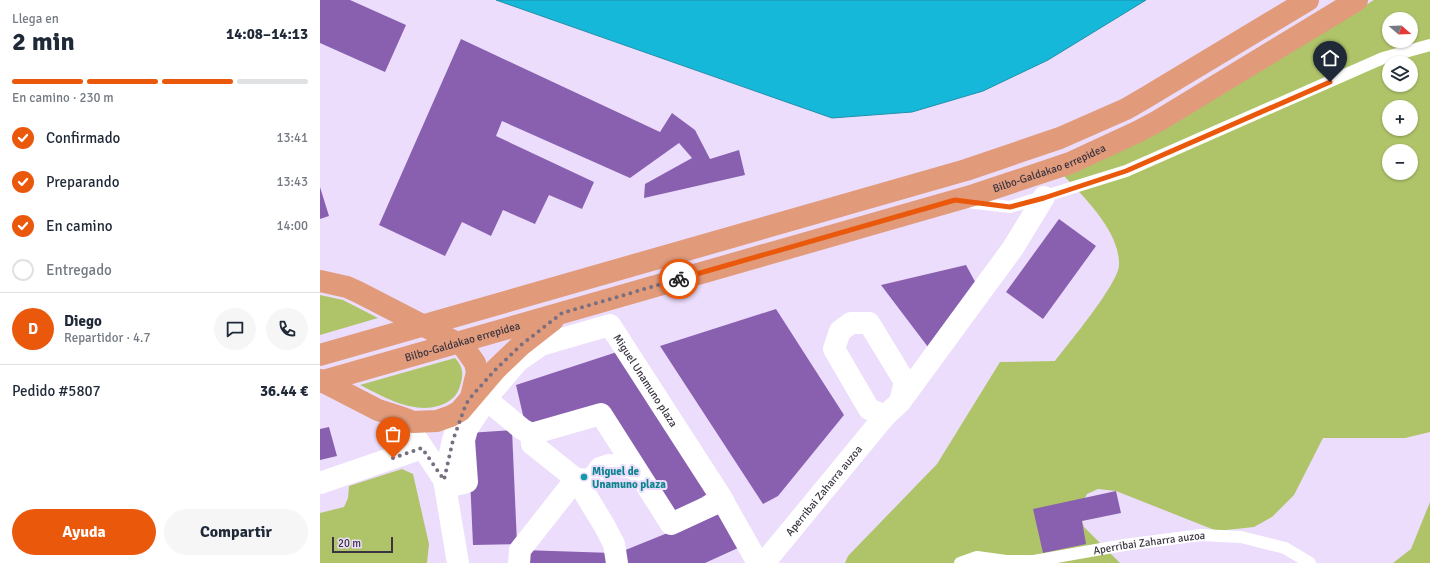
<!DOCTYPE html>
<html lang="es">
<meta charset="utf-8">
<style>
body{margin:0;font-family:Signika,sans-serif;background:#f6f6f7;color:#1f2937;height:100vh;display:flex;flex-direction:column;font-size:15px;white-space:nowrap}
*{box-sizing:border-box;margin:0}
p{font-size:13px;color:#747a83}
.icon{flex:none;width:22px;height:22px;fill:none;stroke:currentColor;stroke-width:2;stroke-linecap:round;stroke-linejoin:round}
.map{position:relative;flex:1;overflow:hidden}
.drawer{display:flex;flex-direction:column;background:#fff;width:320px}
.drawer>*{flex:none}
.needle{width:26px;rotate:109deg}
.controls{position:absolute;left:1062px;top:12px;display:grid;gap:8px}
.controls a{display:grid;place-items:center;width:36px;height:36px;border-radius:50%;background:#fff;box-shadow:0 1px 3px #0004;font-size:20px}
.scale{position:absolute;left:12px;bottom:10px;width:61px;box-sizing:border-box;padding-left:4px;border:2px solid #3a3440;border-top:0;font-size:11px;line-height:14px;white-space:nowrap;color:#3a3440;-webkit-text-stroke:3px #ebddfb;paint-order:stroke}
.pin{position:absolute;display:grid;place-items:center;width:34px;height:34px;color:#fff;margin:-41px -17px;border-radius:50% 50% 50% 0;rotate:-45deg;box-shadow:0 0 4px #0007}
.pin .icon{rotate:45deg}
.courier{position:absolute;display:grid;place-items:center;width:40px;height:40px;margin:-20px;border:3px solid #ea580c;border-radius:50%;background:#fff;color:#222;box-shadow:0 1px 5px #0007}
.overview em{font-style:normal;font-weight:700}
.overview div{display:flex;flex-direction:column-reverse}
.overview{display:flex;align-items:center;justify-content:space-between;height:68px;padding:0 12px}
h1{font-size:26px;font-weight:700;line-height:30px}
.bar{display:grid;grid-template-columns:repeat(4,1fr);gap:6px 4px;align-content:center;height:48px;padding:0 12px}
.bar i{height:5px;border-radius:3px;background:#e0e1e3}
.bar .selected{background:#ea580c}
.bar p{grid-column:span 4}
.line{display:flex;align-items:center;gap:10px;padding:0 12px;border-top:1px solid #e0e1e3}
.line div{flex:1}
.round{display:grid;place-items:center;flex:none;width:42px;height:42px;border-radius:21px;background:#f6f6f7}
ol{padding:0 12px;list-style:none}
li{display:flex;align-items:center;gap:12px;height:44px}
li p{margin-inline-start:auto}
li .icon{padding:4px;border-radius:50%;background:#ea580c;color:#fff;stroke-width:4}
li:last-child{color:#747a83}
li i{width:22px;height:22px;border:2px solid #e0e1e3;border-radius:50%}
.button{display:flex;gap:8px;margin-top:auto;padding:8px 12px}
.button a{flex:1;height:46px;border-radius:24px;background:#ea580c;color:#fff;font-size:16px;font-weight:700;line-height:46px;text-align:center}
.button a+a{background:#f6f6f7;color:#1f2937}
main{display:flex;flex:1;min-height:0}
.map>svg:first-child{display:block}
.green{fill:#afc469;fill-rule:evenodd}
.water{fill:#16b8d9;stroke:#2190ab}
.building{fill:#8960b0}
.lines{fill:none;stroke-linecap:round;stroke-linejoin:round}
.lane{stroke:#fff;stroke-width:12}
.street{stroke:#fff;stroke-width:22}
.highway{stroke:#e19b7b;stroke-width:22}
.done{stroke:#786f81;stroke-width:4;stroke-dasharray:0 7.2}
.route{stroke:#ea580c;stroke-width:5}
.culture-dot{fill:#0f9aa8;stroke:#ebddfb;stroke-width:1.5}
.labels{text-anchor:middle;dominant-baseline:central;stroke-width:4;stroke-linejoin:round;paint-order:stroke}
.street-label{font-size:11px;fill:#3a3440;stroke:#ebddfb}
.culture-label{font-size:11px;font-weight:bold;fill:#0d838f;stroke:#ebddfb;text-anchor:start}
</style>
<main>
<section class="drawer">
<div class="overview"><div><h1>2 min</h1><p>Llega en</p></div><em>14:08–14:13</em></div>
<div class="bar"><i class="selected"></i><i class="selected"></i><i class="selected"></i><i></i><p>En camino · 230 m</p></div>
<ol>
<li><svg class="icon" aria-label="check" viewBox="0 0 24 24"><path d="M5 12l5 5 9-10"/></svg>Confirmado<p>13:41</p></li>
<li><svg class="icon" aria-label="check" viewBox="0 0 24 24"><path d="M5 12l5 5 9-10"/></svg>Preparando<p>13:43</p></li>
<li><svg class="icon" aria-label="check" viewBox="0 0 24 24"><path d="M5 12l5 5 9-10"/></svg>En camino<p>14:00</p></li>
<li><i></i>Entregado</li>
</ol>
<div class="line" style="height:72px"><b class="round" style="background:#ea580c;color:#fff">D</b><div><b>Diego</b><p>Repartidor · 4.7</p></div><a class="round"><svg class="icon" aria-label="chat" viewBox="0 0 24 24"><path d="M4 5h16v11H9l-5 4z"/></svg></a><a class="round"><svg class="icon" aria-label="phone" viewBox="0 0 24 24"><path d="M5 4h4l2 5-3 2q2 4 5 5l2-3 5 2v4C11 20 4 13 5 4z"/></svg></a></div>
<div class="line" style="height:52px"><div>Pedido #5807</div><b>36.44 €</b></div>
<div class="button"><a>Ayuda</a><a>Compartir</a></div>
</section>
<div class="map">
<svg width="1110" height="563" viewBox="0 0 1110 563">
<rect width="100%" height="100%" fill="#ebddfb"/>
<path class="green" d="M 1054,0 L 1110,0 L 1110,432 L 1085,438 L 1003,438 L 974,495 L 952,517 L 934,527 L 897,531 L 796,491 L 778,489 L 767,494 C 760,508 758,511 764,527 L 800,563 L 525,563 L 528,556 L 617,464 L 680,362 L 735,361 C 748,344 799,283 799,265 C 800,232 765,198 744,176 L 833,135 ZM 1069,19 L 1091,19 L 1091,41 L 1069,41 ZM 1069,63 L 1091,63 L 1091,85 L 1069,85 ZM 1069,107 L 1091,107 L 1091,129 L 1069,129 ZM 1069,151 L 1091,151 L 1091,173 L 1069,173 Z
M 0,295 L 23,300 L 58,318 L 0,335 Z
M 135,358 C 143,367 144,374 140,386 C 138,395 130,402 121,405 C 94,415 64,397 40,385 Z
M 82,469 L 93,474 L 109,544 L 107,563 L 0,563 L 0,513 L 24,507 L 28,498 L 29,486 Z
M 1110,502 L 1110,563 L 1073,563 L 1091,549 Z"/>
<path class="water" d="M 176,0 L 826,0 L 728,60 L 663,91 L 592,112 L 512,118 Z"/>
<path class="building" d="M 0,0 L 30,0 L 86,25 L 65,72 L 0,43 Z
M 141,39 L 340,132 L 352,113 L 375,130 L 390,159 L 419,150 L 425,175 L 324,198 L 325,184 L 372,158 L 359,143 L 310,178 L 182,121 L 176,136 L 274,182 L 262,209 L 229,195 L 215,224 L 183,210 L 171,236 L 142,222 L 125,256 L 59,225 Z
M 0,187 L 9,216 L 0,219 Z
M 739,219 L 776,246 L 723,319 L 686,292 Z
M 646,265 L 659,289 L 611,351 L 561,285 Z
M 456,309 L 524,415 L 458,496 L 443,504 L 340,346 Z
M 300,351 L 390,492 L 354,516 L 281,405 L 206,428 L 196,385 Z
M 9,427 L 17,456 L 0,460 L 0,429 Z
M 192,430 L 197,544 L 153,545 L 148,433 Z
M 796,491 L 801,513 L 762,521 L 766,544 L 723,553 L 713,509 Z
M 402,511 L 418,548 L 385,563 L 302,563 L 298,553 Z
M 202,550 L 293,553 L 293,563 L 202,563 Z"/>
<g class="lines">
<g class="lane">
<path d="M 647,202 L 690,207 L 806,171 L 1063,58 L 1110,45"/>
<path id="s1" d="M 640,563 L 657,557 L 686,561 L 714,561 L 804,545 L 881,535 L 921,537 L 965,548 L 990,563"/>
</g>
<g class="street">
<path d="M 531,323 L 549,323 L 585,382 L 580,402 L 565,416 L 549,409 L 514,349 L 520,331 Z"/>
<path d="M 167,400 L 202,429 L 211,434 L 281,414 L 351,524 L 403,500"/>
<path d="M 580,402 L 693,248 L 724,197"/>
<path d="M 83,418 L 124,480"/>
<path d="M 0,483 L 102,448"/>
<path id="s2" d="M 126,487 L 147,482 L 144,440 L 147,429 L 173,390 L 198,361 L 221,345 L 290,325 L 399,494 L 438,563"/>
<path d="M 138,563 L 124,480 L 133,440 L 138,425"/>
<path d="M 199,563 L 200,550 L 256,479 L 212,444 L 211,434"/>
<path d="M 297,563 L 294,544 L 284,525 L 256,479 L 271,480 L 280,468 L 289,465 L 315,468"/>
<path id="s3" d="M 444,563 L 565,416"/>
</g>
<g class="highway">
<path d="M 0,281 L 27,287 L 38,292 L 143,346 L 155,363 L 157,372 L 151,397"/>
<path d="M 0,355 L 646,170 L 740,138 L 806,109 L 825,98 L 988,0"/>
<path d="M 0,380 L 58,410 L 83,418 L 93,422 L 117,421 L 131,416 L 140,411 L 175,370 L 201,345 L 233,320"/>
<path id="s4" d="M 0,382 L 654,195 L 750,163 L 817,132 L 838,121 L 1037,0"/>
</g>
</g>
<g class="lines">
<path class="done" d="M 73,458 L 102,448 L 124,480 L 133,440 L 146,404 L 151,397 L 175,370 L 201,345 L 242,313 L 359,279"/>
<path class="route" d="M 359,279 L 635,200 L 690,207 L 724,198 L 806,171 L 1010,82"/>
</g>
<circle class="culture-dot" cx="264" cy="477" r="4"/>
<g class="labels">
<g class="street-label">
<text stroke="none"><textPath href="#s4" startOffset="760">Bilbo-Galdakao errepidea</textPath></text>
<text stroke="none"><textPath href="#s4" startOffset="148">Bilbo-Galdakao errepidea</textPath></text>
<text stroke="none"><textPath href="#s2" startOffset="326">Miguel Unamuno plaza</textPath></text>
<text stroke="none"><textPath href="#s3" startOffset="94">Aperribai Zaharra auzoa</textPath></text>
<text stroke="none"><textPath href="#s1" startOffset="192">Aperribai Zaharra auzoa</textPath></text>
</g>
<g class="culture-label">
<text x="272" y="471">Miguel de<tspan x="272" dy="13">Unamuno plaza</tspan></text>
</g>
</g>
</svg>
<div class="controls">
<a><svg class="needle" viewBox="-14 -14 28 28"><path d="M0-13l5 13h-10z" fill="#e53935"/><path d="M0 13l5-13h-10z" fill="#747a83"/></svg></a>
<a><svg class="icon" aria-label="layers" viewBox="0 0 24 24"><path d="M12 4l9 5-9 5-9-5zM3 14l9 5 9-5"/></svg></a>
<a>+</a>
<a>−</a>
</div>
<div class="scale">20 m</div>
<div class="pin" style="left:73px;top:458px;background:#ea580c"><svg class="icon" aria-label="bag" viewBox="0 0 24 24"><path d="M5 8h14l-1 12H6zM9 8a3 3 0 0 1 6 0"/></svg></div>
<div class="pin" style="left:1010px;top:82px;background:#1f2937"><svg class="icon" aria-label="home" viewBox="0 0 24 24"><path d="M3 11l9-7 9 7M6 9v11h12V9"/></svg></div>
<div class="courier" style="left:359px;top:279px"><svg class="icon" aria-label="bike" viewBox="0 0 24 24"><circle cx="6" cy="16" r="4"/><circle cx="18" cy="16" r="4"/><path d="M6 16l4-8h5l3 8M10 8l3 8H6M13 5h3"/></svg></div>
</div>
</main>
